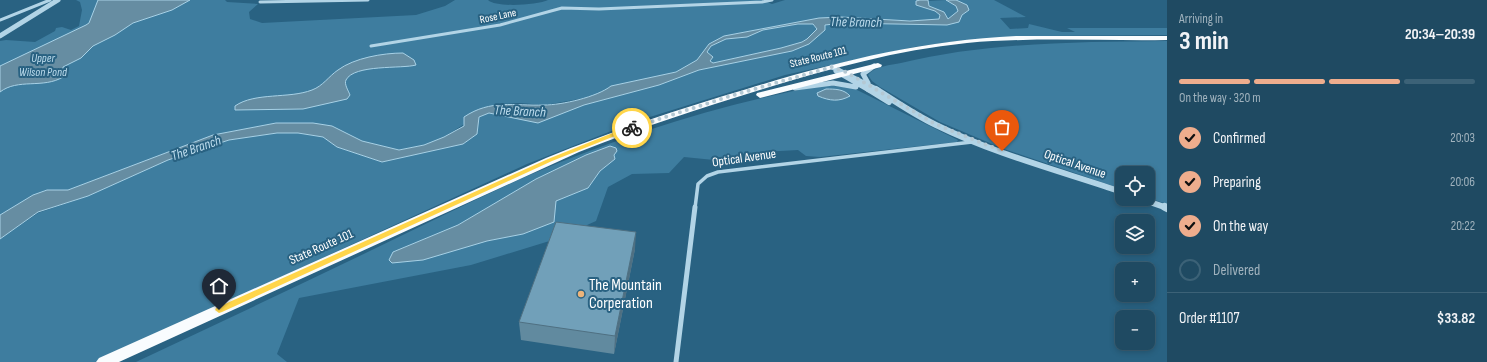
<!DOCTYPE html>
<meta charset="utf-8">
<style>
body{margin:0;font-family:"Sofia Sans Condensed",sans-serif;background:#2c546b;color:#f1f3f6;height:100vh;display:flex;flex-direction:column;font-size:15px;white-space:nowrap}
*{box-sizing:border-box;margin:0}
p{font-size:13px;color:#a1b3be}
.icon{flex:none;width:22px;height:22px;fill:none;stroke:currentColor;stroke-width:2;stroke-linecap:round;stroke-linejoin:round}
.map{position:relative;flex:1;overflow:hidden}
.details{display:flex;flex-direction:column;background:#1f4a62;width:320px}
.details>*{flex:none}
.fabs{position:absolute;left:1115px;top:166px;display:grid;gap:8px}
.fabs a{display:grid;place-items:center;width:40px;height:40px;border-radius:8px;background:#1f4a62;box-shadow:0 2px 6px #0003,0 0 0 1px #3c6277;font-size:20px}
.pin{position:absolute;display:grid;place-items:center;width:34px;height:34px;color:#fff;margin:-41px -17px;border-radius:50% 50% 50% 0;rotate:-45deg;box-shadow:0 0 4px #0007}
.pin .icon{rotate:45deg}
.courier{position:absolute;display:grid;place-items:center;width:40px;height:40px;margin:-20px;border:3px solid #ffd54a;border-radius:50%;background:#fff;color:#222;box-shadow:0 1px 5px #0007}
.summary em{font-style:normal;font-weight:700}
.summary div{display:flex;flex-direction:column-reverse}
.summary{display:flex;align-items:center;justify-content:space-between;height:68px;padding:0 12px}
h1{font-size:26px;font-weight:700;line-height:30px}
.bar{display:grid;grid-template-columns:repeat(4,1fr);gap:6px 4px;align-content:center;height:48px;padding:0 12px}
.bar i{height:5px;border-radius:3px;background:#3c6277}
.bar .on{background:#eead8d}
.bar p{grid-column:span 4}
.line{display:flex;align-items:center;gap:10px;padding:0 12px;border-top:1px solid #3c6277}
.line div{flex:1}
ol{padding:0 12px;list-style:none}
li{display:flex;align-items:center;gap:12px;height:44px}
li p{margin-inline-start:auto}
li .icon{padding:4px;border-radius:50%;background:#eead8d;color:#111;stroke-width:4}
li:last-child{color:#a1b3be}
li i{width:22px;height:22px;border:2px solid #3c6277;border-radius:50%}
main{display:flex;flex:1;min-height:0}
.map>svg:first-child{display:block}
.green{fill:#3e7d9f;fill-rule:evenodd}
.water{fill:#668da2;stroke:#a7d1e6;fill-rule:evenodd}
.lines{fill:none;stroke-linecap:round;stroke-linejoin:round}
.minor-far2{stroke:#b2d4e6;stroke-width:3}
.minor-far1{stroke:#b2d4e6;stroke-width:3.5}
.minor{stroke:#b2d4e6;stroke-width:5}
.tertiary-far2{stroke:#b2d4e6;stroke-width:5}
.tertiary-far1{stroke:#b2d4e6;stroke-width:6}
.tertiary{stroke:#b2d4e6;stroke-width:8}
.trunk{fill:#f9fcfe;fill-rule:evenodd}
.wall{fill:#618a9f}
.shaded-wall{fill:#4f7082}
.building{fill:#71a0b9;stroke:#4f7082}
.route{fill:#ffd54a}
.done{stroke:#b4c8d3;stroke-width:4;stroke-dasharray:0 7.2}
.poi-dot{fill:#edb47a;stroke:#296282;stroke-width:1.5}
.labels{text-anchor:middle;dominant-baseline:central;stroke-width:4;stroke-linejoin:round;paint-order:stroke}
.far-street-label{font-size:11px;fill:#fff;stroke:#296282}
.far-water-label{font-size:12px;font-style:italic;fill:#beddee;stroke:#296282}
.street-label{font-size:13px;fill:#fff;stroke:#296282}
.water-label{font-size:14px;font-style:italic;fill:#beddee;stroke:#296282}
.near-poi-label{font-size:16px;fill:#fff;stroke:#296282;text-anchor:start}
</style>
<main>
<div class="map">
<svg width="1167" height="362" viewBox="0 0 1167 362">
<rect width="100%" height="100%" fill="#296282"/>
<path class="green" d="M 76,0 L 225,0 L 227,2 L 258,4 L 249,12 L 250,19 L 262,23 L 416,15 L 445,6 L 455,0 L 488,0 C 496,8 538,5 548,0 L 762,0 L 772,4 L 785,0 L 920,0 L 917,1 L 916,5 L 935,11 L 940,15 L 939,19 L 929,21 L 819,18 L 724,36 L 709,44 L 697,60 L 676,72 L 611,86 L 603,93 L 585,98 L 545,105 L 519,103 L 496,104 L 444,137 L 424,145 L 399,150 L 362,141 L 332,126 L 276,123 L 213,135 L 68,190 L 46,190 L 33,195 L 0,215 L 0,41 L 6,40 L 35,42 L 55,31 L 56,28 L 62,27 L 71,30 L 79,26 L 82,10 L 80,2 Z
M 946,0 L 956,6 L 958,11 L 948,19 L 944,12 L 930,7 L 927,1 Z
M 956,0 L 994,0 L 1026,17 L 1000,18 L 1010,29 L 1028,28 L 1029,24 L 1062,32 L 1075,32 L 1067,28 L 1167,28 L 1167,35 L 1046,36 L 957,41 L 914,47 L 785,75 L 637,121 L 527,164 L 96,362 L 0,362 L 0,239 L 38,213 L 88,196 L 168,160 L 229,140 L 277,133 L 298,133 L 323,137 L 337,147 L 382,162 L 463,144 L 477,134 L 479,117 L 489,113 L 497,114 L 584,105 L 659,85 L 699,70 L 792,51 L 809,44 L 825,25 L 843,23 L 947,25 L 962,15 L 967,5 Z
M 799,24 L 813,24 L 817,29 L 807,39 L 802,42 L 781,48 L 713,63 L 710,61 L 713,57 L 707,52 L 711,46 L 726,39 L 747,37 L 763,30 Z
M 1167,41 L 1167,204 L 1148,198 L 1148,173 L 1122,173 L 1122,189 L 1004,149 L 940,122 L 880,87 L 872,81 L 868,75 C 875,66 891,65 901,63 C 988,42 1078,42 1167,41 Z
M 825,85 L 853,88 L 958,140 L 957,142 L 820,157 L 806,156 L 798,150 L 745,153 L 724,161 L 684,157 L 669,173 L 632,174 L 608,187 L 596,221 L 556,239 L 471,265 L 299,298 L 277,354 L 287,362 L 136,362 C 216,324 296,287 376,248 C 428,223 479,197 532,174 C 626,134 724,103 825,85 ZM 586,155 L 615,159 L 600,171 L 588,188 L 555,201 L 536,227 L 523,234 L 487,241 L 393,252 L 458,225 L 536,179 Z"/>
<path class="water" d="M 98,0 L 190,0 L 172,10 L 133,23 L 115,35 L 93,46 L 81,58 L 63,67 L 63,77 C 43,89 18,78 0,92 L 0,66 L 86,25 L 89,23 Z
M 920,0 L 928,0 L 929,6 L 944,12 L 948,19 L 958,11 L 956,6 L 946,0 L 956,0 L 967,5 L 969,10 L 962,15 L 959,22 L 947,25 L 843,23 L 825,25 L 825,30 L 809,44 L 792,51 L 699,70 L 659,85 L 584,105 L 538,123 L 489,113 L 479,117 L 477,134 L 463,144 L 382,162 L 337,147 L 323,137 L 298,133 L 277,133 L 229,140 L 168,160 L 88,196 L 38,212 L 0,239 L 0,215 L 33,195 L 47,190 L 68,190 L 213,135 L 276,123 L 313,123 L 332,126 L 362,141 L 399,150 L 424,145 L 444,137 L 464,126 L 464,117 C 491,99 514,106 544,105 C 562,105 597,97 611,86 L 676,72 L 697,60 L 709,44 L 724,36 L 819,18 L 841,17 L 910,21 L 939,19 L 940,15 L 935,11 L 916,5 L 916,1 ZM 798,24 L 813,24 L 817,29 L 807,39 L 802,42 L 781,48 L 713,63 L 710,61 L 713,57 L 707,52 L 711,46 L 726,39 L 747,37 L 763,30 Z
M 403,53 L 414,60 L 416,65 C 402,69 354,64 346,80 C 344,84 348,90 350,95 L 347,99 L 303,109 L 235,110 L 235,106 C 255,92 289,99 312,90 C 323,86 329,76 338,70 C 354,58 383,53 403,53 Z
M 826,89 C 835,89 844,89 850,96 C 839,102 830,101 818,96 L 817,93 Z
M 610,146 L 616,148 L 617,151 L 614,155 L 615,159 L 600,171 L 588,188 L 556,201 L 554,222 L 523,234 L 487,241 L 423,260 L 392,263 L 389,260 L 393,252 L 458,225 L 536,179 L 586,155 Z"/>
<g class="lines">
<path class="minor-far2" d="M 260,2 L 368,0
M 0,20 L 50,0
M 371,46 L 500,25 L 562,8 L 599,9 L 762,2 L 772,0"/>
<path class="minor-far1" d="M 695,208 L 698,184 L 707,176 L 718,172 L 972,142"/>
<path class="minor" d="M 676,362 L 695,207"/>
<path class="tertiary-far2" d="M 0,36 L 58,0
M 832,67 L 878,90
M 836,71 L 869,90
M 868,83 L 863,74 L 874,66
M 795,88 L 833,83 L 856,87"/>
<path class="tertiary-far1" d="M 868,89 L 889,102
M 876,89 C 896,102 915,115 936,125 C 995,154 1060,171 1122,192
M 1141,199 L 1167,208"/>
<path class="tertiary" d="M 1165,207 L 1167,208"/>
<path class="trunk" d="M 1016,36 L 1167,36 L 1167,40 C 1100,41 1033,37 967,43 C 897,50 829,69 763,89 C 701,108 639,128 579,152 L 119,362 L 96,362 L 99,358 L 546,158 C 612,131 679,109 747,89 C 835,62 923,40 1016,36 Z
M 878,63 L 882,65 L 881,67 L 760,98 L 756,95 L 757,93 Z"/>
</g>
<path class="wall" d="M 635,249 L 614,354 L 521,340 L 519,322 Z"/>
<path class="shaded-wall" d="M 636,232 L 635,249 L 614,354 L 615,336 Z"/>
<path class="building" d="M 556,222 L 636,232 L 615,336 L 519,322 Z"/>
<path class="route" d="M 630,126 L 635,128 L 552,161 L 222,312 L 219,313 L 215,310 L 216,308 L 548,159 Z"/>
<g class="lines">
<path class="done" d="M 632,128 L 730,96 L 832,67 L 846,72 L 935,124 L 1002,151"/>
</g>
<circle class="poi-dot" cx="581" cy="294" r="4"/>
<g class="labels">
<g class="far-street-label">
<text transform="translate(498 16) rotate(-12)">Rose Lane</text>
<text transform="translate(818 57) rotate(-14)">State Route 101</text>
</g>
<g class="far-water-label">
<text x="43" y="58">Upper<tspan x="43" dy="14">Wilson Pond</tspan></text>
</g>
<g class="street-label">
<text transform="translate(744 158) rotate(-8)">Optical Avenue</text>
<text transform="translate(1075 164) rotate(19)">Optical Avenue</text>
<text transform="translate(321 247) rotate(-24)">State Route 101</text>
</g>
<g class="water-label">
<text transform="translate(856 22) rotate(1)">The Branch</text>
<text transform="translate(520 111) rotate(3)">The Branch</text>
<text transform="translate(196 148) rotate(-19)">The Branch</text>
</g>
<g class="near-poi-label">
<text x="589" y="285">The Mountain<tspan x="589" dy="18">Corperation</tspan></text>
</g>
</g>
</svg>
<div class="fabs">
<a><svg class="icon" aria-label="locate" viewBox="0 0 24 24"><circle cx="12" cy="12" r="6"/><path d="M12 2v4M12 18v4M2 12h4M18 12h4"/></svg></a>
<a><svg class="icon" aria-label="layers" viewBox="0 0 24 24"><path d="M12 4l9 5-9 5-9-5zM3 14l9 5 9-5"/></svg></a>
<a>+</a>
<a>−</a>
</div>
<div class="pin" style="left:1002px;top:151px;background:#ea580c"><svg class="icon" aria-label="bag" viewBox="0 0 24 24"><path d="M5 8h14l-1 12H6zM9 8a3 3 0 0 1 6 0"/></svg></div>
<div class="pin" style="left:219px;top:310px;background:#1f2937"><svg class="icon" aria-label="home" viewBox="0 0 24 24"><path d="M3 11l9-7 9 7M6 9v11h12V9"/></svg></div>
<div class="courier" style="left:632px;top:128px"><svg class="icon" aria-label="bike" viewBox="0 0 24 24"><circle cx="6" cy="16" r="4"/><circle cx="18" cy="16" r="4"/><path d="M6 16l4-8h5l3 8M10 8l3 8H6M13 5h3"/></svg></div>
</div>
<section class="details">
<div class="summary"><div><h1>3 min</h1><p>Arriving in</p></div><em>20:34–20:39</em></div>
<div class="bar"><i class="on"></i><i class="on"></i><i class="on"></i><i></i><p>On the way · 320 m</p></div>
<ol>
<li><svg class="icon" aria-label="check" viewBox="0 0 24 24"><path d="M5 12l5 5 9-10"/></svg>Confirmed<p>20:03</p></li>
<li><svg class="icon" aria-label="check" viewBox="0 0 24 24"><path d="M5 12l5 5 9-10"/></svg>Preparing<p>20:06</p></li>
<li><svg class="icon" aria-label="check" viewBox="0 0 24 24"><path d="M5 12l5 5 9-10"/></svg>On the way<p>20:22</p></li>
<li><i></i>Delivered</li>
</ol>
<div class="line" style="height:52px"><div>Order #1107</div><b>$33.82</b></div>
</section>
</main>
